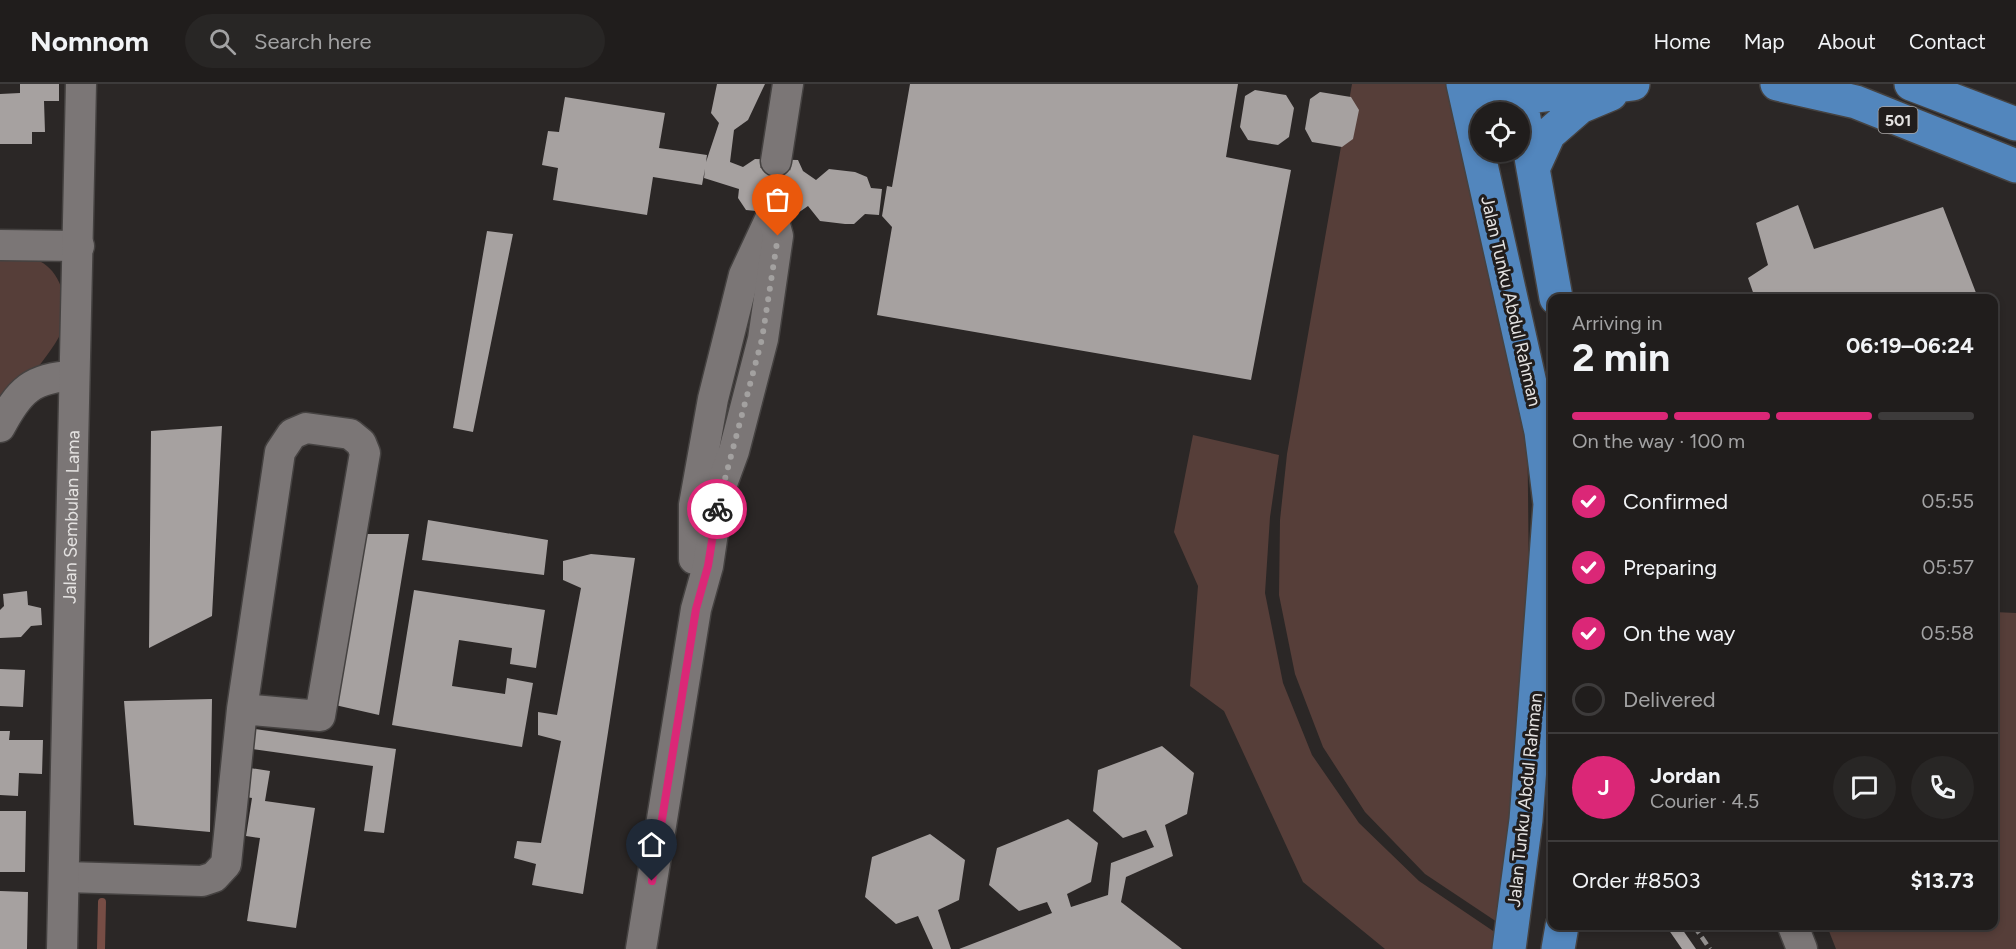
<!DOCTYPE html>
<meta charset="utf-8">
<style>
body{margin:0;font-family:Figtree,sans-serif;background:#282625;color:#f1f3f6;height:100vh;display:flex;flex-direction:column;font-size:22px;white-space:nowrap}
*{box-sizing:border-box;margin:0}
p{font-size:20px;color:#a2a2a3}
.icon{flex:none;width:33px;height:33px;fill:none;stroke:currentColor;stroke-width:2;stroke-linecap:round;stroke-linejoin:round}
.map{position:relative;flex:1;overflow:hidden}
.drawer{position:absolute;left:1548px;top:210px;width:450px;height:636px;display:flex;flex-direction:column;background:#201d1c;border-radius:12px;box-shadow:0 3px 9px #0003,0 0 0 2px #3d3b3b}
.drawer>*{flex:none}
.controls{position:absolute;left:1470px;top:18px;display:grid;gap:12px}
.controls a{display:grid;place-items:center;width:60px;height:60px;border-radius:50%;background:#201d1c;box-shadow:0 3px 9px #0003,0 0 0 2px #3d3b3b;font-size:30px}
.pin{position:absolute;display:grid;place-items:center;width:51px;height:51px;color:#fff;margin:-62px -26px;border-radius:50% 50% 50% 0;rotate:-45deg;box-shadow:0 0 6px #0007}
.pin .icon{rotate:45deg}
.courier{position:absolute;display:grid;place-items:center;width:60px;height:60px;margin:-30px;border:4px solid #db2777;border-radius:50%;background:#fff;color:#222;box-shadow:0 2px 8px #0007}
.head em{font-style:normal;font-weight:700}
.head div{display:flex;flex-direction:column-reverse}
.head{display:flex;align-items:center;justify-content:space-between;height:102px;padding:0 24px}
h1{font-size:39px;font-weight:700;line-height:45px}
.bar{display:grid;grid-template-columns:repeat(4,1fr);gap:9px 6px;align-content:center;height:72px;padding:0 24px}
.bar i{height:8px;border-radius:4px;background:#3d3b3b}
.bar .current{background:#db2777}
.bar p{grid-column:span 4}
.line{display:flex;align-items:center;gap:15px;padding:0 24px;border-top:2px solid #3d3b3b}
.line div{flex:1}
.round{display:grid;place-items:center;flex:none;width:63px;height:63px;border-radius:32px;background:#282625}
ol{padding:0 24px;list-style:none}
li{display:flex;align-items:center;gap:18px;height:66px}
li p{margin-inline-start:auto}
li .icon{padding:6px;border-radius:50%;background:#db2777;color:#fff;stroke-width:4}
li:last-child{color:#a2a2a3}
li i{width:33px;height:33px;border:3px solid #3d3b3b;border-radius:50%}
header{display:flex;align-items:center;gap:36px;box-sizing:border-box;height:84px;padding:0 30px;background:#201d1c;border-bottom:2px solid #3d3b3b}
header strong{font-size:28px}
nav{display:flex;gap:33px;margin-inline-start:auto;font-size:21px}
.search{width:420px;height:54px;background:#282625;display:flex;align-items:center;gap:15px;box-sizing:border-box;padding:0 21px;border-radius:33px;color:#a2a2a3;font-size:22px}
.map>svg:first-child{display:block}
.green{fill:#563e39}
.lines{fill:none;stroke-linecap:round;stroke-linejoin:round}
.stream{stroke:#774d45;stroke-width:8}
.building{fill:#a6a1a0}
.minor-tunnel{stroke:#474342;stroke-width:30;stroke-dasharray:30 15;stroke-linecap:butt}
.minor-casing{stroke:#454241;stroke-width:33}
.major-casing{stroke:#454241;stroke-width:36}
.minor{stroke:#7b7676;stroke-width:30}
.major{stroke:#5286bd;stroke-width:33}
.rail{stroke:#93908f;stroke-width:4.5;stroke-dasharray:9 4.5;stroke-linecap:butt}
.done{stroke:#a3a1a0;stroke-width:6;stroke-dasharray:0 10.8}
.route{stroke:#db2777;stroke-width:8}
.labels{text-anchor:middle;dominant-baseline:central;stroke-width:6;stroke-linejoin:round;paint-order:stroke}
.shield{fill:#211d1c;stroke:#aaa7a6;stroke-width:1.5}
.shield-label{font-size:16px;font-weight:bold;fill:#e4e2e1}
.street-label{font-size:18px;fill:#e4e2e1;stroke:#211d1c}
</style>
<header>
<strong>Nomnom</strong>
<div class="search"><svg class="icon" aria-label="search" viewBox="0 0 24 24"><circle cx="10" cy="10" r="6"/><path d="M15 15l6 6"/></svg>Search here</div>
<nav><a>Home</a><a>Map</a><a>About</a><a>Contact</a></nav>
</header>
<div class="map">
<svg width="2016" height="865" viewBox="0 0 2016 865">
<rect width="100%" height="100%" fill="#2b2726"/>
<path class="green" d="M 1352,0 L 1449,0 L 1527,315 L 1529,504 L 1503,842 L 1425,790 L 1365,728 L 1323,663 L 1295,590 L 1279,511 L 1280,436 L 1287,370 Z
M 0,175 C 10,175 22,173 32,175 C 58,179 70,217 65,239 C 60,261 16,310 0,328 Z
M 1193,351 L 1279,371 L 1270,433 L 1265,509 L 1283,599 L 1312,671 L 1359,739 L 1419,797 L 1502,853 L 1500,865 L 1385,865 L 1303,798 L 1224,627 L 1190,602 L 1198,502 L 1174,448 Z
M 1994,528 L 2016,529 L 2016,865 L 1836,865 L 1827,842 L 1994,842 Z"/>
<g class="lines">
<path class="stream" d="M 101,865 L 102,818"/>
</g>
<path class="building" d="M 20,0 L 59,0 L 59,17 L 44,17 L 45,48 L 32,48 L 32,60 L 0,60 L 0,10 L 20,9 Z
M 717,0 L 765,0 L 748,36 L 734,46 L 730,78 L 743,83 L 755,75 L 798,76 L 803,87 L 816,96 L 829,85 L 855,88 L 867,93 L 871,104 L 882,105 L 879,131 L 865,130 L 854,140 L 845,140 L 820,137 L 808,122 L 795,131 L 746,126 L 738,114 L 739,105 L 704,94 L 705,85 L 702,101 L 653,93 L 647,131 L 553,116 L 558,84 L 542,81 L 548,47 L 559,48 L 565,13 L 665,29 L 659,64 L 707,71 L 706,78 L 719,39 L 711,29 Z
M 910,0 L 1238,0 L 1226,73 L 1291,86 L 1251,296 L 877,231 L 892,143 L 882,132 L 887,102 L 892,103 Z
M 1255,6 L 1286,11 L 1294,24 L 1289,53 L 1278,61 L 1248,56 L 1240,43 L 1245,12 Z
M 1320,8 L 1351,13 L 1359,26 L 1353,55 L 1342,63 L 1312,58 L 1305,45 L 1310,15 Z
M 1798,121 L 1814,165 L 1943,123 L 1978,214 L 1755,214 L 1748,194 L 1768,181 L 1756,139 Z
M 487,147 L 513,150 L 473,348 L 453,344 Z
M 222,342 L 212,532 L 149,564 L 151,347 Z
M 428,436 L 548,456 L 544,491 L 422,476 Z
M 366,450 L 409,450 L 379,631 L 335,621 Z
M 591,470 L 635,474 L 583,810 L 532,801 L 536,780 L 514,774 L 517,757 L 541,759 L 561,657 L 538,651 L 538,628 L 557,631 L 581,504 L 563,496 L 563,477 Z
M 414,506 L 545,526 L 536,584 L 510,580 L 512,564 L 459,556 L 452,602 L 505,610 L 507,594 L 533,599 L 522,663 L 392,641 Z
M 27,507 L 28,521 L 41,524 L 42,541 L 31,542 L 21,553 L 0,554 L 0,526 L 4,522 L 3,510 Z
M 0,585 L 25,586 L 23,623 L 0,622 Z
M 212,615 L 210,748 L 134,741 L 124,617 Z
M 255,645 L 396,665 L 384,749 L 364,747 L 373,682 L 252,665 Z
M 0,647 L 10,647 L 9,656 L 43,656 L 42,690 L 19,689 L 18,712 L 0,711 Z
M 1162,662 L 1194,689 L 1187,730 L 1165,741 L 1173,772 L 1126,793 L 1121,818 L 1182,865 L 959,865 L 1052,829 L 1047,818 L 1019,827 L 989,801 L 997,764 L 1068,735 L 1098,759 L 1091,798 L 1067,810 L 1071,823 L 1108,811 L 1111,779 L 1154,763 L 1146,746 L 1123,754 L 1093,727 L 1098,686 Z
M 250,684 L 270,687 L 265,717 L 315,724 L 296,844 L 247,837 L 260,754 L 246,752 L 252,714 L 246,713 Z
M 0,727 L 26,727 L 25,788 L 0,788 Z
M 930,750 L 965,776 L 959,816 L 938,826 L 951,865 L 933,865 L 918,832 L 896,840 L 865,813 L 872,773 Z
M 0,807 L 28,808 L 27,865 L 0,865 Z
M 1666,842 L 1680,842 L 1696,865 L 1682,865 Z"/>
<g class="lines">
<path class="minor-tunnel" d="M 772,130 L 776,77"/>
<defs>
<g id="minor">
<path d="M 776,77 L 788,0"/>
<path d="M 0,161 L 79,162"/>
<path d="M 0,343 C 19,307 32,293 74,292"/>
<path d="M 694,475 L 694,421 L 713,315 L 744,191 L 771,133"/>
<path d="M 65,793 L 202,797 L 214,793 L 226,780 L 242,625 L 280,368 L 292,350 L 306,344 L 350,350 L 361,359 L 365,369 L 320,632 L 242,625"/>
<path d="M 1793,842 L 1802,865"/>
<path id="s1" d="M 62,865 L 81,0"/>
<path d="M 641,865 L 696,525 L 708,482 L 719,408 L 734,367 L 763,255 L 778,152 L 772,130"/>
</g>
<path id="major" d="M 1463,0 L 1541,348 L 1550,420 L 1526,736 L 1509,865
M 1491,0 L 1497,10 L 1520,14 L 1633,0
M 1518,0 L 1556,214
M 1777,0 L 1856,18 L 2016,82
M 1911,0 L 2016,40
M 1533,85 L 1549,50 L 1580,23 L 1611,10
M 1558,865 L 1562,842"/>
</defs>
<use href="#minor" class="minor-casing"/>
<use href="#major" class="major-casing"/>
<use href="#minor" class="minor"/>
<use href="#major" class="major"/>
<path class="rail" d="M 1694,842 L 1710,865"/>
</g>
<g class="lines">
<path class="done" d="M 717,425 L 762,255 L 778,152"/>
<path class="route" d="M 652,797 L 696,525 L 708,482 L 717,425"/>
</g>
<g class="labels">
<rect class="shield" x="1878.5" y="23" width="39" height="26" rx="4.5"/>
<g class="shield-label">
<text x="1898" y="36">501</text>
</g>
<g class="street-label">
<text transform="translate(1511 217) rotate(77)">Jalan Tunku Abdul Rahman</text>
<text stroke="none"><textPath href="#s1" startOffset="432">Jalan Sembulan Lama</textPath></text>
<text transform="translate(1525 716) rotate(-84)">Jalan Tunku Abdul Rahman</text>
</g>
</g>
</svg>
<div class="controls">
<a><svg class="icon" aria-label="locate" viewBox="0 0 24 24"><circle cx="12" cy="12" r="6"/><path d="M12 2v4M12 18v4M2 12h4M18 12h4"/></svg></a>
</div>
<div class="pin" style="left:778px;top:152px;background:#ea580c"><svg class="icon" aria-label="bag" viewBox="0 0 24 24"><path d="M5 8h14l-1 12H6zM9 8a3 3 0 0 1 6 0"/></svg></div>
<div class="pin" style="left:652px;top:797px;background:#1f2937"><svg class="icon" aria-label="home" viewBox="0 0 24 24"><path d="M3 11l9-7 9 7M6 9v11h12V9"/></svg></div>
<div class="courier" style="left:717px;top:425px"><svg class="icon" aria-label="bike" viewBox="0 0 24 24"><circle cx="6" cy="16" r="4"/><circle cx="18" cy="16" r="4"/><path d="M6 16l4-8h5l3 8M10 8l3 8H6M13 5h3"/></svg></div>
<section class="drawer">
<div class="head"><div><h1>2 min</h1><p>Arriving in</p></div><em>06:19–06:24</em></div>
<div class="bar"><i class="current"></i><i class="current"></i><i class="current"></i><i></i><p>On the way · 100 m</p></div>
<ol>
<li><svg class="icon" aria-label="check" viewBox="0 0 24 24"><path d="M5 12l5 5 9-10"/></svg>Confirmed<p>05:55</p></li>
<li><svg class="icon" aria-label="check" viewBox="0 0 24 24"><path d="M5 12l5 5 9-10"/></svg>Preparing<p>05:57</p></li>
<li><svg class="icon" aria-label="check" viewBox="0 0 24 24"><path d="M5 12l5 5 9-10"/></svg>On the way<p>05:58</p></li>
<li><i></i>Delivered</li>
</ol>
<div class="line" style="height:108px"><b class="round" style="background:#db2777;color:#fff">J</b><div><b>Jordan</b><p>Courier · 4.5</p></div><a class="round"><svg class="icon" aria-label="chat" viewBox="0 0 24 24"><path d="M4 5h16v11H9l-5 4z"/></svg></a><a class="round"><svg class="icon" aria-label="phone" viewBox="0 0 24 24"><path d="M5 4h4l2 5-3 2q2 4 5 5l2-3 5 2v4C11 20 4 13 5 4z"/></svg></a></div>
<div class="line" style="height:78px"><div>Order #8503</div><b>$13.73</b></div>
</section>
</div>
